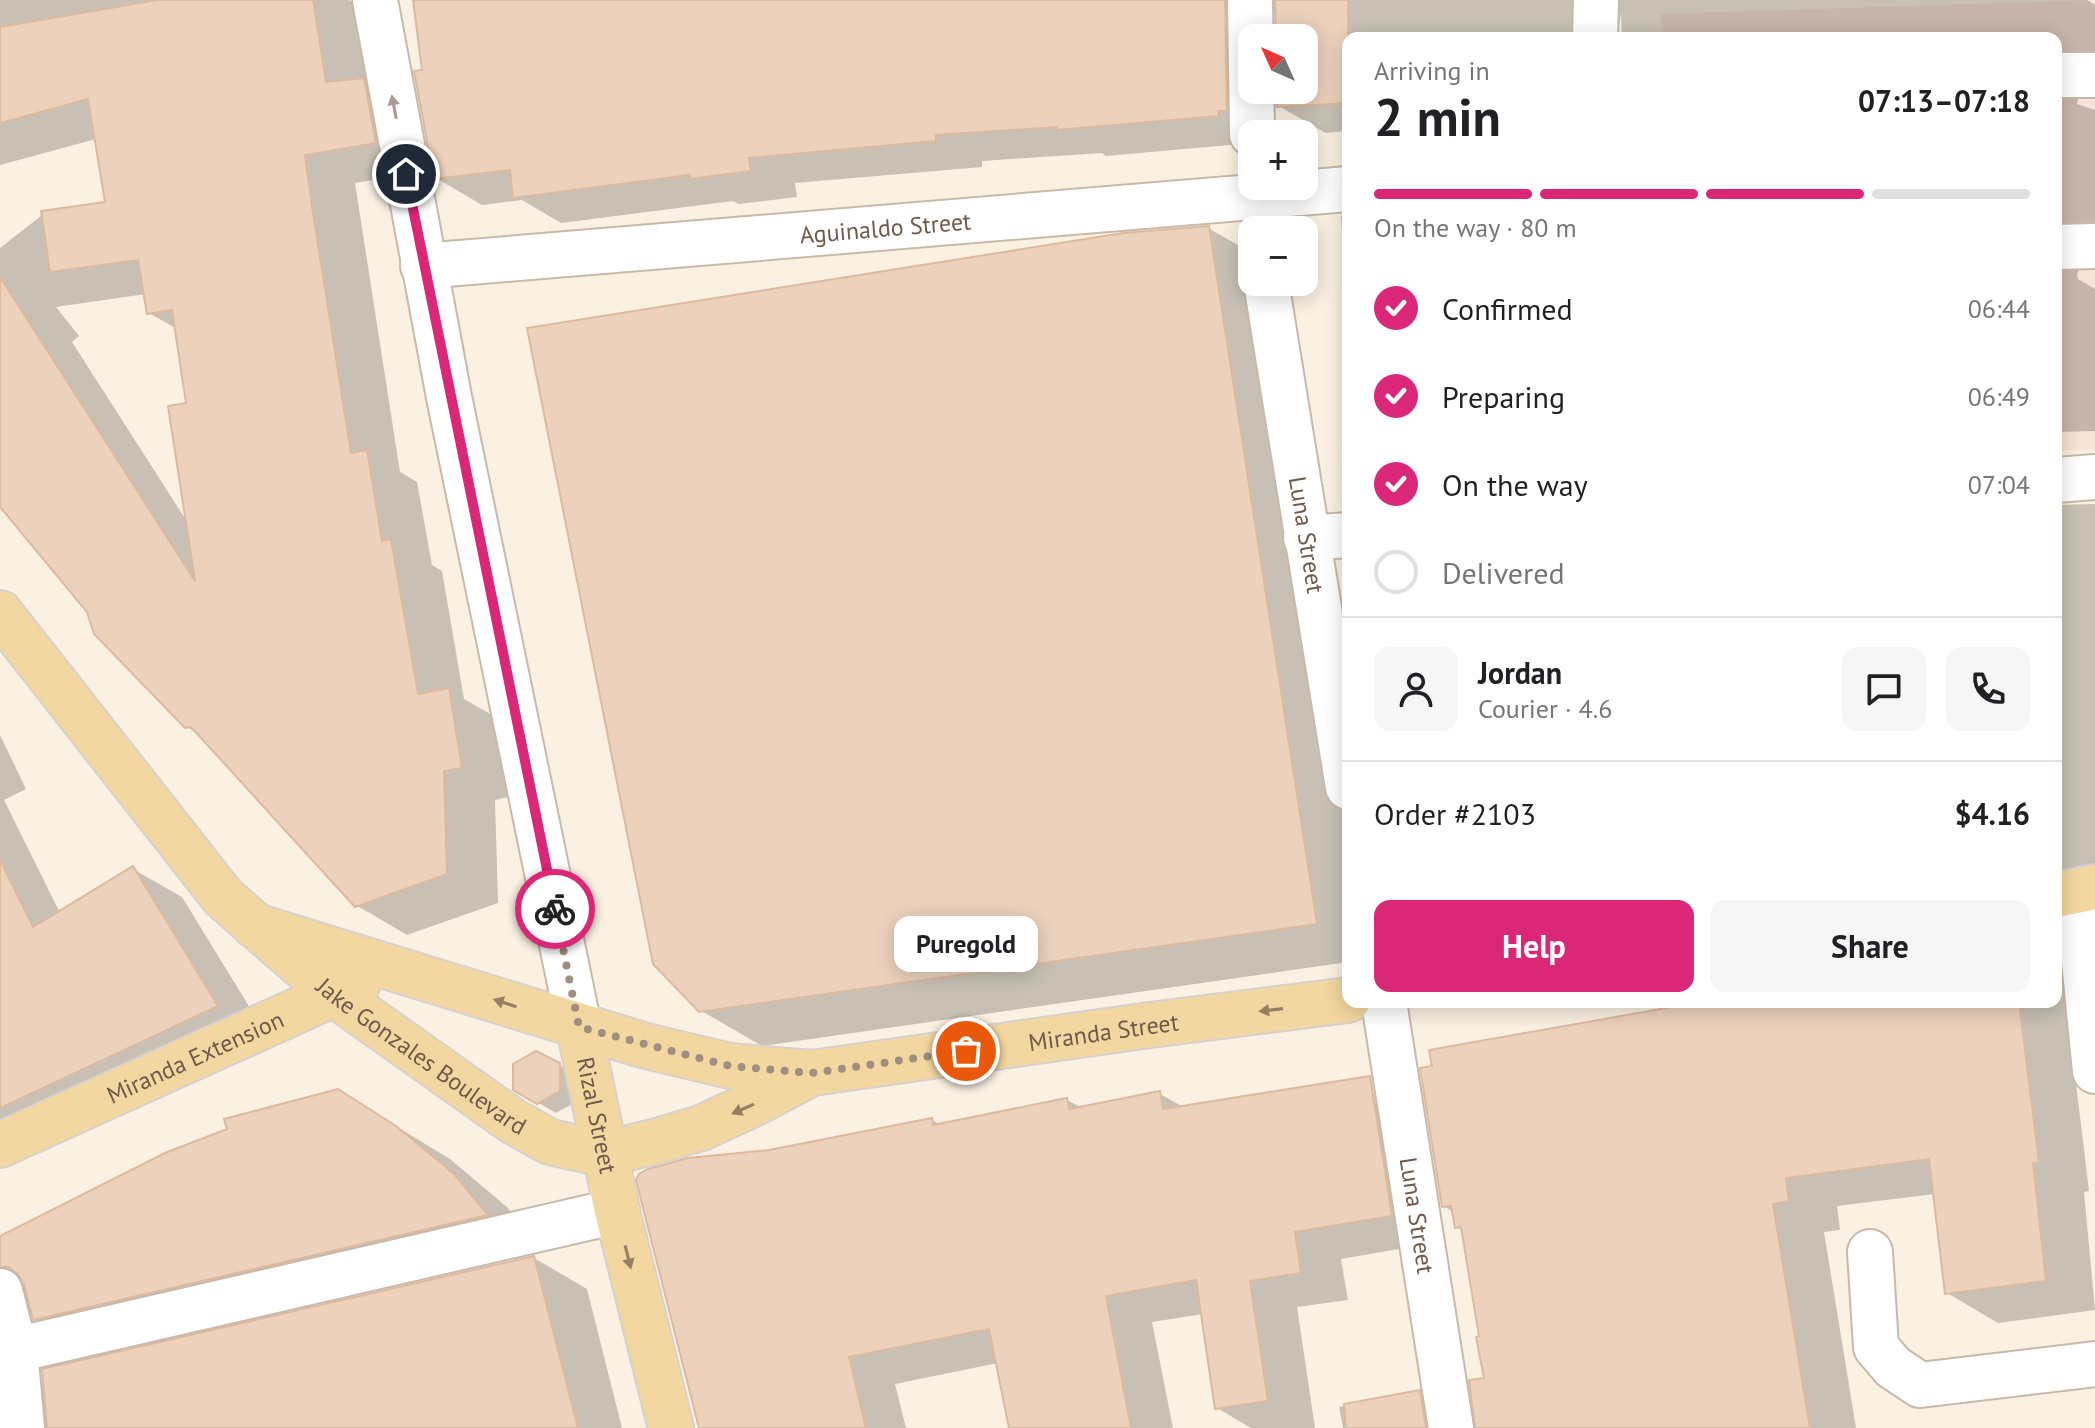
<!DOCTYPE html>
<meta charset="utf-8">
<style>
body{margin:0;font-family:"PT Sans",sans-serif;background:#f6f6f6;color:#202124;height:100vh;display:flex;flex-direction:column;font-size:30px;white-space:nowrap}
*{box-sizing:border-box;margin:0}
p{font-size:26px;color:#757577}
.icon{flex:none;width:44px;height:44px;fill:none;stroke:currentColor;stroke-width:2;stroke-linecap:round;stroke-linejoin:round}
.map{position:relative;flex:1;overflow:hidden}
.panel{position:absolute;left:1342px;top:32px;width:720px;height:976px;display:flex;flex-direction:column;background:#fff;border-radius:16px;box-shadow:0 4px 20px #0003}
.panel>*{flex:none}
.needle{width:52px;rotate:315deg}
.tools{position:absolute;left:1238px;top:24px;display:grid;gap:16px}
.tools a{display:grid;place-items:center;width:80px;height:80px;border-radius:16px;background:#fff;box-shadow:0 4px 20px #0003;font-size:40px}
.pin{position:absolute;display:grid;place-items:center;width:68px;height:68px;color:#fff;margin:-34px;border:4px solid #fff;border-radius:50%;box-shadow:0 2px 8px #0007}
.courier{position:absolute;display:grid;place-items:center;width:80px;height:80px;margin:-40px;border:6px solid #db2777;border-radius:50%;background:#fff;color:#222;box-shadow:0 2px 10px #0007}
.bubble{position:absolute;height:56px;border-radius:16px;background:#fff;box-shadow:0 4px 20px #0003;font-size:26px;font-weight:600;line-height:56px;text-align:center}
.head em{font-style:normal;font-weight:600}
.head div{display:flex;flex-direction:column-reverse}
.head{display:flex;align-items:center;justify-content:space-between;height:136px;padding:0 32px}
h1{font-size:52px;font-weight:600;line-height:60px}
.bar{display:grid;grid-template-columns:repeat(4,1fr);gap:12px 8px;align-content:center;height:96px;padding:0 32px}
.bar i{height:10px;border-radius:6px;background:#e0e0e0}
.bar .on{background:#db2777}
.bar p{grid-column:span 4}
.line{display:flex;align-items:center;gap:20px;padding:0 32px;border-top:2px solid #e0e0e0}
.line div{flex:1}
.round{display:grid;place-items:center;flex:none;width:84px;height:84px;border-radius:16px;background:#f6f6f6}
ol{padding:0 32px;list-style:none}
li{display:flex;align-items:center;gap:24px;height:88px}
li p{margin-inline-start:auto}
li .icon{padding:8px;border-radius:50%;background:#db2777;color:#fff;stroke-width:4}
li:last-child{color:#757577}
li i{width:44px;height:44px;border:4px solid #e0e0e0;border-radius:50%}
.cta{display:flex;gap:16px;margin-top:auto;padding:16px 32px}
.cta a{flex:1;height:92px;border-radius:16px;background:#db2777;color:#fff;font-size:32px;font-weight:600;line-height:92px;text-align:center}
.cta a+a{background:#f6f6f6;color:#202124}
.map>svg:first-child{display:block}
.commercial{fill:#f9e2d7}
.shadow{fill:#0003;fill-rule:evenodd}
.building{fill:#ecd1bc;stroke:#ddb99e;stroke-width:2}
.lines{fill:none;stroke-linecap:round;stroke-linejoin:round}
.minor-casing{stroke:#c9b9aa;stroke-width:48}
.major-casing{stroke:#d7d1cd;stroke-width:48}
.minor{stroke:#fff;stroke-width:44}
.major{stroke:#f3d7a0;stroke-width:44}
.oneway{fill:#a99b93}
.oneway2{fill:#977f64}
.done{stroke:#a08e80;stroke-width:8;stroke-dasharray:0 14.4}
.route{stroke:#db2777;stroke-width:10}
.labels{text-anchor:middle;dominant-baseline:central;stroke-width:7;stroke-linejoin:round;paint-order:stroke}
.street-label{font-size:24px;fill:#6f594b;stroke:#fdf5e8}
</style>
<div class="map">
<svg width="2095" height="1428" viewBox="0 0 2095 1428">
<rect width="100%" height="100%" fill="#faf1e2"/>
<path class="commercial" d="M 2095,0 L 2095,450 L 2056,451 L 2056,38 L 1662,38 L 1661,14 Z"/>
<path class="shadow" d="M 0,0 L 349,0 L 359,6 L 387,178 L 355,183 L 400,472 L 417,482 L 432,565 L 442,571 L 464,699 L 499,719 L 512,796 L 495,800 L 498,903 L 407,935 L 356,905 L 199,734 L 187,727 L 0,504 L 0,248 L 46,212 L 107,203 L 96,139 L 0,165 ZM 146,294 L 149,313 L 177,329 L 189,405 L 188,523 L 72,342 L 79,336 L 56,307 Z
M 415,0 L 1244,0 L 1274,17 L 1252,143 L 1106,156 L 1102,153 L 982,161 L 982,167 L 795,183 L 797,197 L 739,204 L 733,201 L 561,223 L 522,200 L 482,205 L 436,178 Z
M 1252,0 L 2087,0 L 2095,5 L 2095,78 L 2080,90 L 2077,104 L 2095,110 L 2095,250 L 2081,261 L 2077,275 L 2078,279 L 2095,289 L 2095,431 L 2056,432 L 2056,38 L 1622,38 L 1621,14 L 1617,38 L 1348,38 L 1348,131 L 1325,133 L 1279,106 L 1278,90 L 1304,90 L 1304,38 L 1277,38 L 1276,9 L 1275,13 Z
M 1348,215 L 1348,321 L 1341,216 Z
M 1208,228 L 1252,253 L 1252,282 L 1348,770 L 1348,962 L 762,1046 L 700,1010 Z
M 2095,504 L 2095,870 L 2056,874 L 2056,505 Z
M 0,735 L 26,789 L 4,800 L 60,913 L 133,869 L 182,897 L 266,1034 L 0,1158 Z
M 2056,958 L 2059,981 L 2064,984 L 2089,1191 L 2084,1192 L 2095,1310 L 1998,1323 L 1947,1293 L 1935,1194 L 1837,1206 L 1840,1230 L 1824,1232 L 1856,1428 L 1506,1428 L 1463,1231 L 1456,1226 L 1454,1212 L 1443,1206 L 1715,1002 L 2056,1002 Z
M 559,1065 L 577,1075 L 577,1101 L 556,1113 L 515,1089 Z
M 1341,1083 L 1388,1111 L 1439,1242 L 1341,1259 L 1348,1300 L 1297,1307 L 1315,1428 L 1251,1428 L 1217,1408 L 1203,1314 L 1152,1322 L 1173,1428 L 1011,1428 L 998,1363 L 895,1384 L 906,1428 L 700,1428 L 769,1152 L 932,1120 L 941,1125 L 1067,1100 L 1082,1108 L 1160,1094 L 1185,1108 Z
M 338,1091 L 450,1159 L 507,1207 L 539,1245 L 88,1349 L 35,1319 L 32,1309 L 29,1314 L 28,1328 L 43,1387 L 534,1258 L 587,1289 L 622,1428 L 0,1428 L 0,1264 Z
M 1413,1393 L 1447,1413 L 1449,1428 L 1343,1428 L 1339,1407 Z"/>
<path class="building" d="M 157,0 L 313,0 L 326,82 L 364,78 L 376,143 L 305,155 L 312,206 L 351,453 L 367,450 L 382,541 L 391,539 L 418,694 L 449,688 L 462,768 L 444,771 L 447,874 L 355,907 L 191,727 L 185,728 L 94,634 L 87,612 L 0,507 L 0,277 L 195,581 L 168,406 L 186,403 L 172,310 L 147,314 L 138,260 L 50,272 L 41,211 L 105,202 L 88,99 L 0,123 L 0,27 Z
M 413,0 L 1225,0 L 1227,111 L 1218,111 L 1219,116 L 1057,130 L 1057,127 L 936,135 L 936,141 L 749,158 L 751,171 L 690,179 L 690,175 L 513,198 L 510,170 L 434,179 L 414,71 L 422,70 Z
M 1275,0 L 1348,0 L 1348,103 L 1277,107 L 1276,90 L 1304,90 L 1304,38 L 1276,38 Z
M 1209,226 L 1317,924 L 699,1012 L 653,964 L 527,328 L 1123,233 Z
M 0,860 L 33,927 L 133,866 L 218,1006 L 0,1108 Z
M 1700,1002 L 2019,1002 L 2039,1162 L 2033,1163 L 2046,1281 L 1945,1294 L 1929,1159 L 1786,1178 L 1789,1201 L 1773,1204 L 1810,1428 L 1475,1428 L 1469,1380 L 1484,1378 L 1476,1337 L 1479,1336 L 1461,1227 L 1455,1228 L 1451,1206 L 1442,1207 L 1420,1068 L 1432,1066 L 1429,1050 Z
M 536,1051 L 560,1063 L 560,1091 L 537,1104 L 513,1090 L 513,1064 Z
M 1370,1076 L 1392,1216 L 1295,1232 L 1301,1273 L 1250,1281 L 1268,1401 L 1215,1409 L 1196,1280 L 1106,1296 L 1131,1428 L 1009,1428 L 989,1329 L 849,1357 L 866,1428 L 699,1428 L 636,1180 L 639,1174 L 648,1169 L 688,1158 L 769,1150 L 932,1118 L 933,1125 L 1067,1098 L 1069,1109 L 1160,1091 L 1163,1109 Z
M 338,1089 L 396,1126 L 454,1174 L 488,1215 L 33,1320 L 24,1285 L 18,1274 L 8,1267 L 0,1267 L 0,1236 L 165,1153 L 227,1129 L 224,1119 Z
M 534,1256 L 578,1428 L 47,1428 L 42,1369 Z
M 1420,1390 L 1426,1428 L 1346,1428 L 1344,1404 Z"/>
<g class="lines">
<defs>
<g id="minor">
<path d="M 375,0 L 449,397 L 579,1027"/>
<path d="M 1250,0 L 1252,134"/>
<path d="M 1595,38 L 1596,0"/>
<path d="M 2056,75 L 2095,75"/>
<path d="M 2056,247 L 2095,246"/>
<path id="s1" d="M 423,266 L 1348,189"/>
<path id="s2" d="M 1266,282 L 1348,787"/>
<path d="M 2056,480 L 2095,477"/>
<path d="M 1306,538 L 1348,535"/>
<path d="M 2077,891 L 2095,1071"/>
<path id="s3" d="M 1384,1002 L 1451,1428"/>
<path d="M 1870,1252 L 1876,1347 L 1893,1367 L 1920,1385 L 2095,1364"/>
<path d="M 0,1291 L 15,1350 L 22,1428"/>
<path d="M 15,1350 L 617,1211"/>
</g>
<g id="major">
<path id="s4" d="M 0,613 L 223,897 L 335,995 L 514,1122 L 550,1142 L 604,1154 L 657,1141 L 701,1128 L 753,1104 L 812,1073"/>
<path d="M 2056,895 L 2095,887"/>
<path id="s5" d="M 255,926 L 646,1046 L 730,1066 L 812,1073 L 1150,1025 L 1348,1000"/>
<path id="s6" d="M 579,1027 L 617,1211 L 671,1428"/>
<path id="s7" d="M 0,1145 L 358,983"/>
</g>
</defs>
<use href="#minor" class="minor-casing"/>
<use href="#major" class="major-casing"/>
<use href="#minor" class="minor"/>
<use href="#major" class="major"/>
</g>
<defs><path id="oneway-solid" d="M-6-.8H1V-3.2L6.5 0L1 3.2V.8H-6Z" transform="scale(2)"/></defs>
<use class="oneway" href="#oneway-solid" transform="translate(394 107) rotate(-101)"/>
<g class="oneway2">
<use href="#oneway-solid" transform="translate(505 1003) rotate(-162)"/>
<use href="#oneway-solid" transform="translate(1271 1010) rotate(173)"/>
<use href="#oneway-solid" transform="translate(743 1109) rotate(156)"/>
<use href="#oneway-solid" transform="translate(628 1257) rotate(76)"/>
</g>
<g class="lines">
<path class="done" d="M 555,909 L 579,1027 L 730,1066 L 812,1073 L 966,1051"/>
<path class="route" d="M 406,174 L 555,909"/>
</g>
<g class="labels">
<g class="street-label">
<text stroke="none"><textPath href="#s1" startOffset="464">Aguinaldo Street</textPath></text>
<text stroke="none"><textPath href="#s2" startOffset="256">Luna Street</textPath></text>
<text stroke="none"><textPath href="#s5" startOffset="872">Miranda Street</textPath></text>
<text stroke="none"><textPath href="#s4" startOffset="616">Jake Gonzales Boulevard</textPath></text>
<text stroke="none"><textPath href="#s7" startOffset="214">Miranda Extension</textPath></text>
<text stroke="none"><textPath href="#s6" startOffset="90">Rizal Street</textPath></text>
<text stroke="none"><textPath href="#s3" startOffset="216">Luna Street</textPath></text>
</g>
</g>
</svg>
<div class="tools">
<a><svg class="needle" viewBox="-14 -14 28 28"><path d="M0-13l5 13h-10z" fill="#e53935"/><path d="M0 13l5-13h-10z" fill="#757577"/></svg></a>
<a>+</a>
<a>−</a>
</div>
<div class="pin" style="left:966px;top:1051px;background:#ea580c"><svg class="icon" aria-label="bag" viewBox="0 0 24 24"><path d="M5 8h14l-1 12H6zM9 8a3 3 0 0 1 6 0"/></svg></div>
<div class="pin" style="left:406px;top:174px;background:#1f2937"><svg class="icon" aria-label="home" viewBox="0 0 24 24"><path d="M3 11l9-7 9 7M6 9v11h12V9"/></svg></div>
<div class="courier" style="left:555px;top:909px"><svg class="icon" aria-label="bike" viewBox="0 0 24 24"><circle cx="6" cy="16" r="4"/><circle cx="18" cy="16" r="4"/><path d="M6 16l4-8h5l3 8M10 8l3 8H6M13 5h3"/></svg></div>
<div class="bubble" style="left:894px;top:916px;width:144px">Puregold</div>
<section class="panel">
<div class="head"><div><h1>2 min</h1><p>Arriving in</p></div><em>07:13–07:18</em></div>
<div class="bar"><i class="on"></i><i class="on"></i><i class="on"></i><i></i><p>On the way · 80 m</p></div>
<ol>
<li><svg class="icon" aria-label="check" viewBox="0 0 24 24"><path d="M5 12l5 5 9-10"/></svg>Confirmed<p>06:44</p></li>
<li><svg class="icon" aria-label="check" viewBox="0 0 24 24"><path d="M5 12l5 5 9-10"/></svg>Preparing<p>06:49</p></li>
<li><svg class="icon" aria-label="check" viewBox="0 0 24 24"><path d="M5 12l5 5 9-10"/></svg>On the way<p>07:04</p></li>
<li><i></i>Delivered</li>
</ol>
<div class="line" style="height:144px"><a class="round"><svg class="icon" aria-label="person" viewBox="0 0 24 24"><circle cx="12" cy="8" r="4"/><path d="M4 21q1-7 8-7t8 7"/></svg></a><div><b>Jordan</b><p>Courier · 4.6</p></div><a class="round"><svg class="icon" aria-label="chat" viewBox="0 0 24 24"><path d="M4 5h16v11H9l-5 4z"/></svg></a><a class="round"><svg class="icon" aria-label="phone" viewBox="0 0 24 24"><path d="M5 4h4l2 5-3 2q2 4 5 5l2-3 5 2v4C11 20 4 13 5 4z"/></svg></a></div>
<div class="line" style="height:104px"><div>Order #2103</div><b>$4.16</b></div>
<div class="cta"><a>Help</a><a>Share</a></div>
</section>
</div>
